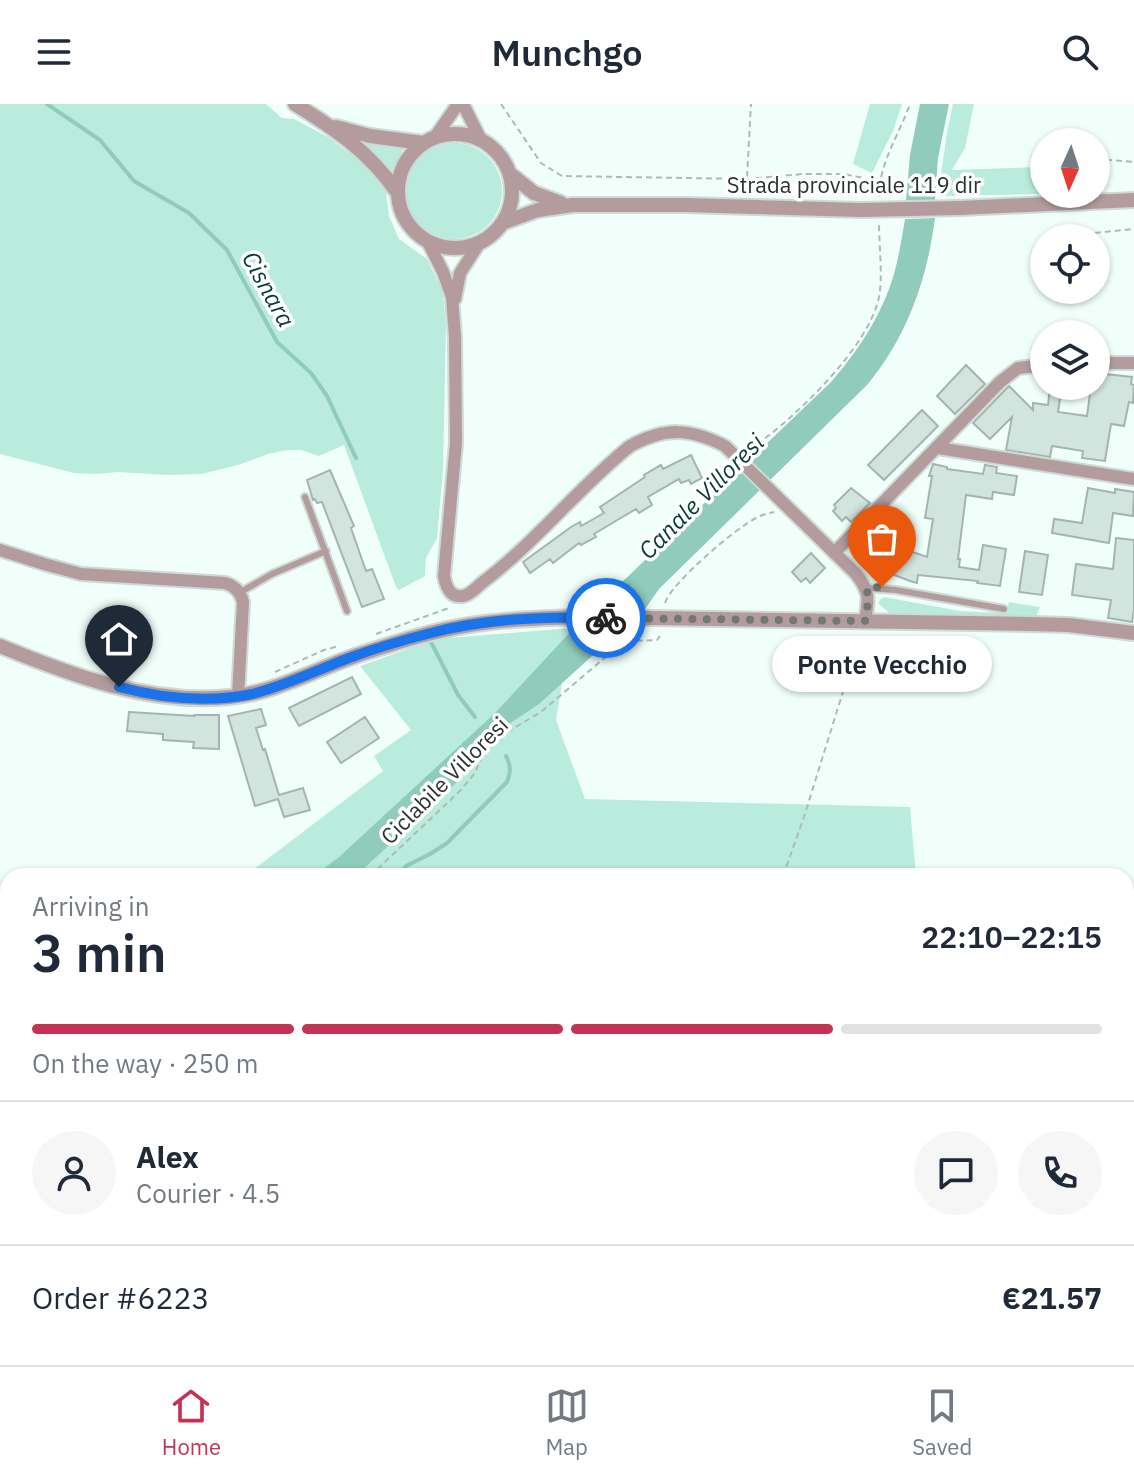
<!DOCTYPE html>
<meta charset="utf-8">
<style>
body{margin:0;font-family:"IBM Plex Sans",sans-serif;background:#f6f6f7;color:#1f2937;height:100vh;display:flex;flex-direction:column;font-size:30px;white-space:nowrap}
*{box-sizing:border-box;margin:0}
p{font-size:26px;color:#747a83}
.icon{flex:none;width:44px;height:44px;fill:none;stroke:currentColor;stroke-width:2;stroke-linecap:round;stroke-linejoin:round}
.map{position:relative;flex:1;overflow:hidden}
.panel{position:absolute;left:0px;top:764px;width:1134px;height:498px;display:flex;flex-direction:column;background:#fff;border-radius:24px 24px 0 0;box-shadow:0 2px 6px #0004}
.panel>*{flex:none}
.needle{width:52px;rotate:183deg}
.buttons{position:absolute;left:1030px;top:24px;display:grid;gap:16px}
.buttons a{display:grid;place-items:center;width:80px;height:80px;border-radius:50%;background:#fff;box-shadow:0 2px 6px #0004;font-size:40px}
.pin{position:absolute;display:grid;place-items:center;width:68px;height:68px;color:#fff;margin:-82px -34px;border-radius:50% 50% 50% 0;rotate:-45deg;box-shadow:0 0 8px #0007}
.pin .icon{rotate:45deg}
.courier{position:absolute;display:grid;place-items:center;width:80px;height:80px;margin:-40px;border:6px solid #1a73e8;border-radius:50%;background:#fff;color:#222;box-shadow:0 2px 10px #0007}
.bubble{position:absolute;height:56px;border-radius:28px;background:#fff;box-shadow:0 2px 6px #0004;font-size:26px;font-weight:600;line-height:56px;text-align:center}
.summary em{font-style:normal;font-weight:600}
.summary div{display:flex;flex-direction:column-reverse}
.summary{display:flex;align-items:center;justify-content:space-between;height:136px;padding:0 32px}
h1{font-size:52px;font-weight:600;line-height:60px}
.bar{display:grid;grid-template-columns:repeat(4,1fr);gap:12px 8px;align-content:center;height:96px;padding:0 32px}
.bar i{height:10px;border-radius:6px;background:#e0e1e3}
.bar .current{background:#c33355}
.bar p{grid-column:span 4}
.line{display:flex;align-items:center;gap:20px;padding:0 32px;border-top:2px solid #e0e1e3}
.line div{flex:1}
.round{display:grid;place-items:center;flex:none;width:84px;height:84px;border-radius:42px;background:#f6f6f7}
header{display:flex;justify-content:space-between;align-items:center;height:104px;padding:0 32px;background:#fff;font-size:36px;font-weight:600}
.menu{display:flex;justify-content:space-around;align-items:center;height:112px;border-top:2px solid #e0e1e3;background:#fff;font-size:22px;color:#747a83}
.menu a{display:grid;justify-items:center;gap:4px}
.menu .current{color:#c33355}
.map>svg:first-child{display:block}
.green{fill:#baecde}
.water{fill:#90cbbb}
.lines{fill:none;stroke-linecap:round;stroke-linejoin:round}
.stream{stroke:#90cbbb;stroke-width:4}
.building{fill:#d2e4de;stroke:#a4b5b0;stroke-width:2}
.service-casing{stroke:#cddad6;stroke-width:10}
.minor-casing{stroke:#cddad6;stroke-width:16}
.tertiary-casing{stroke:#cddad6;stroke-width:18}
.path{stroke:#aebab6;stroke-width:2;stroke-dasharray:6 4;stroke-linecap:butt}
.service{stroke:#b49c9e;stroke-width:6}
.minor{stroke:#b49c9e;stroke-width:12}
.tertiary{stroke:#b49c9e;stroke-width:14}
.tertiary-bridge-casing{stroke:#cddad6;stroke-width:18;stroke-linecap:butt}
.tertiary-bridge{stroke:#b49c9e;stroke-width:14}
.done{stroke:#707976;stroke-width:8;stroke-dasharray:0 14.4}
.route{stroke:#1a73e8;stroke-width:10}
.labels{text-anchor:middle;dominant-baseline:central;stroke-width:7;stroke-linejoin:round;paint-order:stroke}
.street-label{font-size:22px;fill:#2a312f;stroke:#fff}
.water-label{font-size:24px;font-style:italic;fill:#053c31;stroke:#fff}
</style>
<header><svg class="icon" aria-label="menu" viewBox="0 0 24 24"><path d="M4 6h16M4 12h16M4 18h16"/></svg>Munchgo<svg class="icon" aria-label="search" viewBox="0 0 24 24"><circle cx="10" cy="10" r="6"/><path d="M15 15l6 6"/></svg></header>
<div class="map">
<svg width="1134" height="1261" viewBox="0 0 1134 1261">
<rect width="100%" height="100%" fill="#f1fffb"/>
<path class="green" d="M 0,0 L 266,0 L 282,14 L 294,15 L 328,33 L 372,66 L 386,88 L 389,112 L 399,135 L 427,155 L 443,188 L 446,221 L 443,366 L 437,434 L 426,454 L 425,472 L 399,486 L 396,483 L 344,341 L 319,352 L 301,346 L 288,346 L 268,350 L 238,361 L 201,370 L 168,371 L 118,368 L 96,370 L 74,369 L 0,350 Z
M 870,0 L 902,0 L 893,27 L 872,69 L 853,60 Z
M 953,0 L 974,0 L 965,44 L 952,66 L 1037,63 L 1044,67 L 1044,90 L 938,92 L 947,28 Z
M 367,37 L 403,42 C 403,48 393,63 390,70 L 378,54 L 365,43 Z
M406 87a48 48 0 1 1 96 0a48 48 0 1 1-96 0Z
M 884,493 L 960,507 L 1003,509 L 1007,505 L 1009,498 L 1040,503 L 1037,511 L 1034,512 L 889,509 L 878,499 L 881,495 Z
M 571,524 L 556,616 L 585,695 L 910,703 L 916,772 L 245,772 L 383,667 L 374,652 L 411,626 L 360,562 L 436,535 Z
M 8,827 L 8,973 L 0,973 L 0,837 Z
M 1134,963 L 1134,1064 L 1126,1063 L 1126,1033 Z"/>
<path class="water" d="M 920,0 L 949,0 L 938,54 L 935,96 L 906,96 L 910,51 Z
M 935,114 C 927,176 907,233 867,281 L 659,485 L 645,505 L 595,504 L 831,278 C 858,247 882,211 894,170 C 899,152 902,133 905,115 Z
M 575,523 L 623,524 L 539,600 L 509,620 L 475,652 L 456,679 L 360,768 L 354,772 L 313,772 L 338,754 L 495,609 Z"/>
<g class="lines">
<path class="stream" d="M 47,0 L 100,36 L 134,77 L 189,109 L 227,146 L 277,238 L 311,269 L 327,292 L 356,354
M 431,538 L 458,591 L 475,613
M 398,772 L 406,762 L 430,750 L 447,739 L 507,678 C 511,668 511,662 506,652
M 391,1254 L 393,1261"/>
</g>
<path class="building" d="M 966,261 L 985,280 L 955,310 L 937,292 Z
M 1096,269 L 1132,273 L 1131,280 L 1134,281 L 1133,299 L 1129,298 L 1124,322 L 1111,320 L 1105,357 L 1082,354 L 1083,347 L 1052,342 L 1050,353 L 1006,346 L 1012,313 L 990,335 L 973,319 L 1009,282 L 1033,306 L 1033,299 L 1048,301 L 1050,282 L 1062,282 L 1058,308 L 1087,312 L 1091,282 L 1096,282 Z
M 922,306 L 938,322 L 884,376 L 868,361 Z
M 691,351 L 702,374 L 691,380 L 689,376 L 681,379 L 679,375 L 648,393 L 652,401 L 639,409 L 636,405 L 594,430 L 596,433 L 581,441 L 579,439 L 553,459 L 550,455 L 530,469 L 523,458 L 571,423 L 580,418 L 581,422 L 604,409 L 600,403 L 645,373 L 644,371 L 661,361 L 663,365 Z
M 933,360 L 947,363 L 947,365 L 983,370 L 985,361 L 997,363 L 996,369 L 1017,372 L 1014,391 L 993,388 L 992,395 L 966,391 L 958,455 L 960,455 L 959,463 L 979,466 L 983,441 L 1006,445 L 1000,482 L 977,479 L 978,477 L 918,471 L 917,479 L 910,477 L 866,460 L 856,452 L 856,439 L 868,427 L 881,437 L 927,453 L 933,415 L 925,414 L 932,372 L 929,372 Z
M 330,366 L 354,422 L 351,424 L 366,467 L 372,465 L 384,495 L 362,503 L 322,398 L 317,399 L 315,395 L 313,396 L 307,376 Z
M 851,384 L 870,399 L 851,418 L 846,413 L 842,417 L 833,407 L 836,404 L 834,401 Z
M 1088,384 L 1115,389 L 1115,385 L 1134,388 L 1133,412 L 1113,409 L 1109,439 L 1052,429 L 1054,415 L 1082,419 Z
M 1116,434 L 1134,436 L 1134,506 L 1132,518 L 1108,514 L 1111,496 L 1072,491 L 1076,460 L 1113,465 Z
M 1025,447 L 1048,451 L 1042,491 L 1019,488 Z
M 811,449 L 825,464 L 810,479 L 806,474 L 801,478 L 792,468 Z
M 352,573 L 361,590 L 299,622 L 289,604 Z
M 261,605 L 266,621 L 256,624 L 263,646 L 265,645 L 279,691 L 303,684 L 310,706 L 284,713 L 278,695 L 255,702 L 228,612 Z
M 129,608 L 194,612 L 194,611 L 219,611 L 219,645 L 193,644 L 194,638 L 163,636 L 163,630 L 127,627 Z
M 365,613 L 379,634 L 341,659 L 327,638 Z"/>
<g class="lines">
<defs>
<path id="service" d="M 305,393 L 347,507
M 867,484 L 896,486 L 1004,505
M 239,489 L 272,470 L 326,447"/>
<path id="minor" d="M 463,0 L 481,36
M 435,33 L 458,0
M 428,138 L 443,168 L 452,193 L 455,233 L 456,339 L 444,472 C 446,483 450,494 463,492 C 470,491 477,483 483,478 C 536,438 578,384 630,342 C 665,323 690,324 725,342 L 856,470 C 870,488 869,494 865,517
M 455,195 L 460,169 L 480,138
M 1096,259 L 1134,259
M 938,344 L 1134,375
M 0,446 L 44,460 L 81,470 L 225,479 C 235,482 241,489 243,498 L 238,592
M 834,449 L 1000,278 L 1018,264 L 1044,261"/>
<path id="tertiary" d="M 295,0 C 337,26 369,48 397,88
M 336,23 L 370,32 L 423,39
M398 87a57 57 0 1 1 114 0a57 57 0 1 1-114 0Z
M 509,69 L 534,89 L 561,99
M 960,104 L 1134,96
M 502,119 L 538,106 L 573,101 L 685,101 L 860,106
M 0,542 C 73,572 150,601 230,593 C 275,589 316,565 358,551 C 392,540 428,528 464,522 C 504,515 545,514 586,513 L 1030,520 L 1069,521 L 1134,529"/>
</defs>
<use href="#service" class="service-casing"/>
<use href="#minor" class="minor-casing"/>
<use href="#tertiary" class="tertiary-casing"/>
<path class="path" d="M 501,0 L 541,59 L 562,72 L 747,75 L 803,70 L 843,70 L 864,74 L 878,83
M 1036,52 L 1044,53
M 1096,55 L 1134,58
M 747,73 L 751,0
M 879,93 C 879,59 899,31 910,0
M 1075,131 L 1134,125
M 749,346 C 791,318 869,244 879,193 C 883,173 879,141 879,119
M 665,499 C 671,479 736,424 756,414 C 762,411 768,409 774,408
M 376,530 L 449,504
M 275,568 L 324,546 L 339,542
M 370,772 L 461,686 L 474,670 L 483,652 L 509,627 L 541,608 L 615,545 L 630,537 L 657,536 L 660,532
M 783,772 L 804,713 L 860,533
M 0,834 L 8,835"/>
<use href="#service" class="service"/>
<use href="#minor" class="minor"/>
<use href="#tertiary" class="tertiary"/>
<defs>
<path id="tertiary-bridge" d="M 860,106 L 960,104"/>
</defs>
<use href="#tertiary-bridge" class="tertiary-bridge-casing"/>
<use href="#tertiary-bridge" class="tertiary-bridge"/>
</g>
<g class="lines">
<path class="done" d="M 606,514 L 865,517 L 868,499 L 867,484 L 882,483"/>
<path class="route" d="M 119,583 C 161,594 209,599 252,590 C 285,582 317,566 349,554 C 376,544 403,536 431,529 C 487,514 548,512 606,514"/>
</g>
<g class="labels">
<g class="street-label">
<text x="854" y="80">Strada provinciale 119 dir</text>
<text transform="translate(444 676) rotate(-45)">Ciclabile Villoresi</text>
</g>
<g class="water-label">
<text transform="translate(269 185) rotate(61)">Cisnara</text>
<text transform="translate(701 392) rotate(-45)">Canale Villoresi</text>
</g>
</g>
</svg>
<div class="buttons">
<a><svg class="needle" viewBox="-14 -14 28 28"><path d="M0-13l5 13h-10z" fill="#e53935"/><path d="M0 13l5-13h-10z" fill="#747a83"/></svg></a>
<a><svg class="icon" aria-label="locate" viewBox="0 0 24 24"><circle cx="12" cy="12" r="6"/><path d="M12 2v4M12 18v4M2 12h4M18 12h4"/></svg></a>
<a><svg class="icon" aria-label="layers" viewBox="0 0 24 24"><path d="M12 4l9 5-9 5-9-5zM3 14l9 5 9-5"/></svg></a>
</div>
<div class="pin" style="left:882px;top:483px;background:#ea580c"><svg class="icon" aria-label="bag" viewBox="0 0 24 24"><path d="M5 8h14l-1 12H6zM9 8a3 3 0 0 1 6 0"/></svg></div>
<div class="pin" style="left:119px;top:583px;background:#1f2937"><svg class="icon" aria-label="home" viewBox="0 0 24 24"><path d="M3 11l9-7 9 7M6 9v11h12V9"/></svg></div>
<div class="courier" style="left:606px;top:514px"><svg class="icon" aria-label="bike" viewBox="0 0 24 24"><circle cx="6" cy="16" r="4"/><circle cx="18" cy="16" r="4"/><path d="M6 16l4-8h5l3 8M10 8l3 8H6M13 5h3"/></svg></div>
<div class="bubble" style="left:772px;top:532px;width:220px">Ponte Vecchio</div>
<section class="panel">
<div class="summary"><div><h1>3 min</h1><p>Arriving in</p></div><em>22:10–22:15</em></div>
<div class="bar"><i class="current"></i><i class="current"></i><i class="current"></i><i></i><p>On the way · 250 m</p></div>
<div class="line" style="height:144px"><a class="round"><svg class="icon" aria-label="person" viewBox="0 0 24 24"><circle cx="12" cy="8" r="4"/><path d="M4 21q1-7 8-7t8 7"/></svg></a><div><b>Alex</b><p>Courier · 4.5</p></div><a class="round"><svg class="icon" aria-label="chat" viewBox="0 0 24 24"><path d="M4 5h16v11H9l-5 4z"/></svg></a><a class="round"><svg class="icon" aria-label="phone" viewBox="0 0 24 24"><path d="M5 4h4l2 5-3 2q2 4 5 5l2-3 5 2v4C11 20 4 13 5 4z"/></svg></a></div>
<div class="line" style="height:104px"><div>Order #6223</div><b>€21.57</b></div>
</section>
</div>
<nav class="menu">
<a class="current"><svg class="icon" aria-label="home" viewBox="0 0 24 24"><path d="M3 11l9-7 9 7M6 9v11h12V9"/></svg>Home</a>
<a><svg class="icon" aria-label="map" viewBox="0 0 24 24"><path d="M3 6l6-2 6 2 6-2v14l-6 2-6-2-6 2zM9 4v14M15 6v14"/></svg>Map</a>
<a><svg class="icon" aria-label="saved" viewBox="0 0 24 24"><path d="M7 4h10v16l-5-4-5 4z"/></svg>Saved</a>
</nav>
